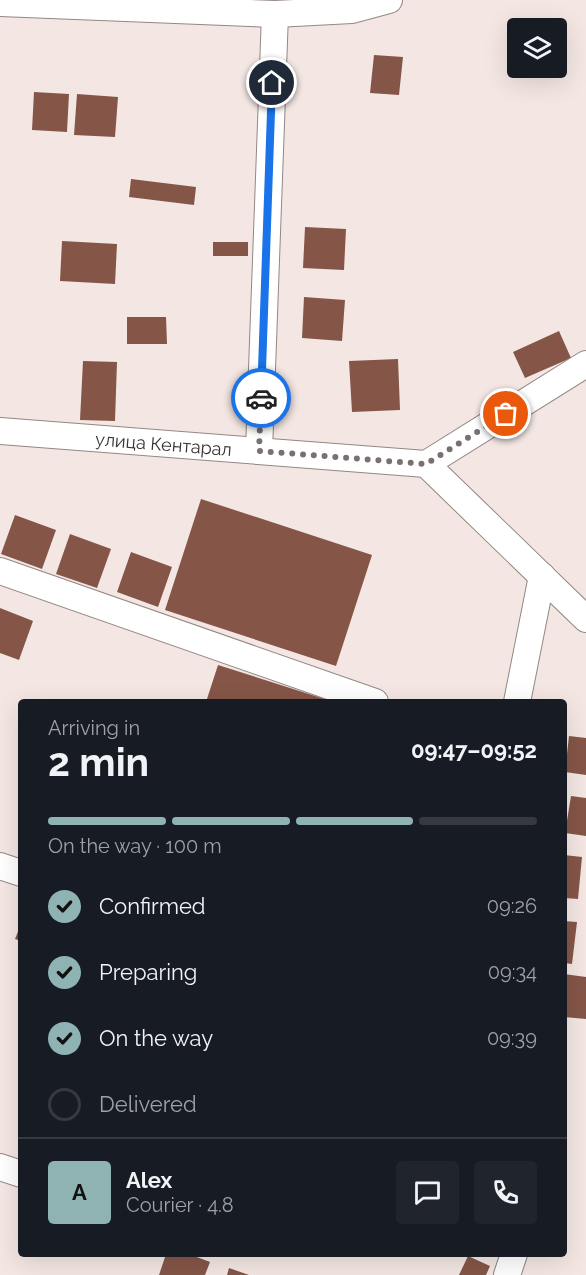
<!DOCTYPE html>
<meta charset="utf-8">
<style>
body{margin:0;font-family:Raleway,sans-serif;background:#20242c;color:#f1f3f6;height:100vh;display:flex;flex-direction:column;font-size:22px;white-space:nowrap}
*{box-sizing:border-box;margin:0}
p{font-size:20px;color:#9ea1a6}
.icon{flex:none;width:33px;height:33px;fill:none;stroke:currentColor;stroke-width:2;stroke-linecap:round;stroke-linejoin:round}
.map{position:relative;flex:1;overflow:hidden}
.sheet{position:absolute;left:18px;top:699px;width:549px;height:558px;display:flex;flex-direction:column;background:#171b24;border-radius:6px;box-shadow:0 6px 24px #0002}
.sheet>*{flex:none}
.tools{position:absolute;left:507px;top:18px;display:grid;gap:12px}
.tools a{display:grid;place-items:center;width:60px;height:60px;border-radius:6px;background:#171b24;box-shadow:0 6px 24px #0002;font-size:30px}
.pin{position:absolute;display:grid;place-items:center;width:51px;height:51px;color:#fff;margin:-26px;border:3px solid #fff;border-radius:50%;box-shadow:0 2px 6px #0007}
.courier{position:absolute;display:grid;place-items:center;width:60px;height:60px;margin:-30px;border:4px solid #1a73e8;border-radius:50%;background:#fff;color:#222;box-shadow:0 2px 8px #0007}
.headline em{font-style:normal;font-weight:700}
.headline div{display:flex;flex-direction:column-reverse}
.headline{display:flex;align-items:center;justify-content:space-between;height:102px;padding:0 30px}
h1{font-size:39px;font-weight:700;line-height:45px}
.bar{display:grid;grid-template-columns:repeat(4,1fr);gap:9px 6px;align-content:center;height:72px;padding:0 30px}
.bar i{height:8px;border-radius:4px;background:#363941}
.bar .active{background:#8fb3b2}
.bar p{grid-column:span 4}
.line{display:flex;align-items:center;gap:15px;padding:0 30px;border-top:2px solid #363941}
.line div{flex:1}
.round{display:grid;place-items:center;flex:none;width:63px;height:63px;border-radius:6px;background:#20242c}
ol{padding:0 30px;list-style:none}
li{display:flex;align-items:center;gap:18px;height:66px}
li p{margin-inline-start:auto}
li .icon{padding:6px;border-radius:50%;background:#8fb3b2;color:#111;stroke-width:4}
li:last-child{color:#9ea1a6}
li i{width:33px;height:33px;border:3px solid #363941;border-radius:50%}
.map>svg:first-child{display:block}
.building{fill:#855648}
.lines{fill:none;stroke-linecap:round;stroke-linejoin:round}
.minor-casing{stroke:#938783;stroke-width:28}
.minor{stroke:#fff;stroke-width:26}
.done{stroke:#79716f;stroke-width:6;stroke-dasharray:0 10.8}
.route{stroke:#1a73e8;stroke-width:8}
.labels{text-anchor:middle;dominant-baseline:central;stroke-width:6;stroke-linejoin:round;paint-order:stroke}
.street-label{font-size:18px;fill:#373231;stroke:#fff}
</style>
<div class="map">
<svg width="586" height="1275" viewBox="0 0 586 1275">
<rect width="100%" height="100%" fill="#f4e7e3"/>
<path class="building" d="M 374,55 L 403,57 L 399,95 L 370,93 Z
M 34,92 L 69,94 L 67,132 L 32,130 Z
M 77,94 L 118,97 L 115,137 L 74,135 Z
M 131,179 L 196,187 L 194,205 L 129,197 Z
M 305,227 L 346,229 L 344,270 L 303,268 Z
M 62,241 L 117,244 L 115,284 L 60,281 Z
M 213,242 L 248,242 L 248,256 L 213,256 Z
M 304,297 L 345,300 L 342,341 L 302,338 Z
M 127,317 L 166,317 L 167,344 L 127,344 Z
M 559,331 L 571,358 L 525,378 L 513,352 Z
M 398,359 L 400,410 L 352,412 L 349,361 Z
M 83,361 L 117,362 L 115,421 L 80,420 Z
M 201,499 L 372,555 L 336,666 L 165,610 Z
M 15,515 L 56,530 L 42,569 L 1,554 Z
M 70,534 L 111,549 L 97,588 L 56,574 Z
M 131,552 L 172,567 L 158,607 L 117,592 Z
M 0,608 L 33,621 L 19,660 L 0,653 Z
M 218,665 L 334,702 L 206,702 Z
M 569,736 L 586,738 L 586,775 L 565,772 Z
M 571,796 L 586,798 L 586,836 L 565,833 Z
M 564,855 L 582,857 L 578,899 L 564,898 Z
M 564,921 L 577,922 L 572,964 L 564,963 Z
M 21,924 L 21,941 L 15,939 Z
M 564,974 L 586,977 L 586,1019 L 564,1017 Z
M 166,1254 L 189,1254 L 210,1262 L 205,1275 L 159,1275 Z
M 468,1256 L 490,1266 L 486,1275 L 459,1275 Z
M 229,1268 L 249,1275 L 227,1275 Z"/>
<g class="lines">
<defs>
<g id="minor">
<path d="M 0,3 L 275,14 L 352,10 L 389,0"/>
<path id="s1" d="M 0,431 L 426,464 L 586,364"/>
<path d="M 259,451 L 275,14"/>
<path d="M 426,464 L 586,619"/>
<path d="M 0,571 L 375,702"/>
<path d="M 517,702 L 542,576"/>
<path d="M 0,866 L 21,873"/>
<path d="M 0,1167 L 21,1174"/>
<path d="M 507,1275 L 514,1254"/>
</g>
</defs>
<use href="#minor" class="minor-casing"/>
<use href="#minor" class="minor"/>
</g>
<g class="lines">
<path class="done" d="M 261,398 L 259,451 L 426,464 L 506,414"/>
<path class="route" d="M 261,398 L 272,83"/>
</g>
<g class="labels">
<g class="street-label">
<text stroke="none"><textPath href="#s1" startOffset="164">улица Кентарал</textPath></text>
</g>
</g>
</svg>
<div class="tools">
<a><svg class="icon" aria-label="layers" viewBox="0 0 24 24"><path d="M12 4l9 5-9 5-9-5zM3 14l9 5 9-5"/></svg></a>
</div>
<div class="pin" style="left:506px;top:414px;background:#ea580c"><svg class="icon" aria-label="bag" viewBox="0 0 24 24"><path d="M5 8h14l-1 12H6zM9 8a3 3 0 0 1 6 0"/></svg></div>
<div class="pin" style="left:272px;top:83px;background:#1f2937"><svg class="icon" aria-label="home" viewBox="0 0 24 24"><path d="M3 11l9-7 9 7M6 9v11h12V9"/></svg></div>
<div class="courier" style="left:261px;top:398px"><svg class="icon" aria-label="car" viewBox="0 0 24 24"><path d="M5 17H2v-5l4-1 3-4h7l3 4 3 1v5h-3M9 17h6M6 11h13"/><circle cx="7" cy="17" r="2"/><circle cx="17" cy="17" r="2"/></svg></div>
<section class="sheet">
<div class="headline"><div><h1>2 min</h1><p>Arriving in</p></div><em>09:47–09:52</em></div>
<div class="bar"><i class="active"></i><i class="active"></i><i class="active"></i><i></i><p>On the way · 100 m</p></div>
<ol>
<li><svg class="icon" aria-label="check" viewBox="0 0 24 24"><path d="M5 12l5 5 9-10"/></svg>Confirmed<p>09:26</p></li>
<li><svg class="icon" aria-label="check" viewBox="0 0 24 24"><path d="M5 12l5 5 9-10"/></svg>Preparing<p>09:34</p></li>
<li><svg class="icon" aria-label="check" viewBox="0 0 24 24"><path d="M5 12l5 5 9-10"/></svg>On the way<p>09:39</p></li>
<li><i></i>Delivered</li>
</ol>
<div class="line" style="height:108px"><b class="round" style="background:#8fb3b2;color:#111">A</b><div><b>Alex</b><p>Courier · 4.8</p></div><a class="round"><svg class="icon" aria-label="chat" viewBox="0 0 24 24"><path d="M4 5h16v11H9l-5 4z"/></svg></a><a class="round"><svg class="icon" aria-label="phone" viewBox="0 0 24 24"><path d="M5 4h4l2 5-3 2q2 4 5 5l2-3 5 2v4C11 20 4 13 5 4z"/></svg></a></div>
</section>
</div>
